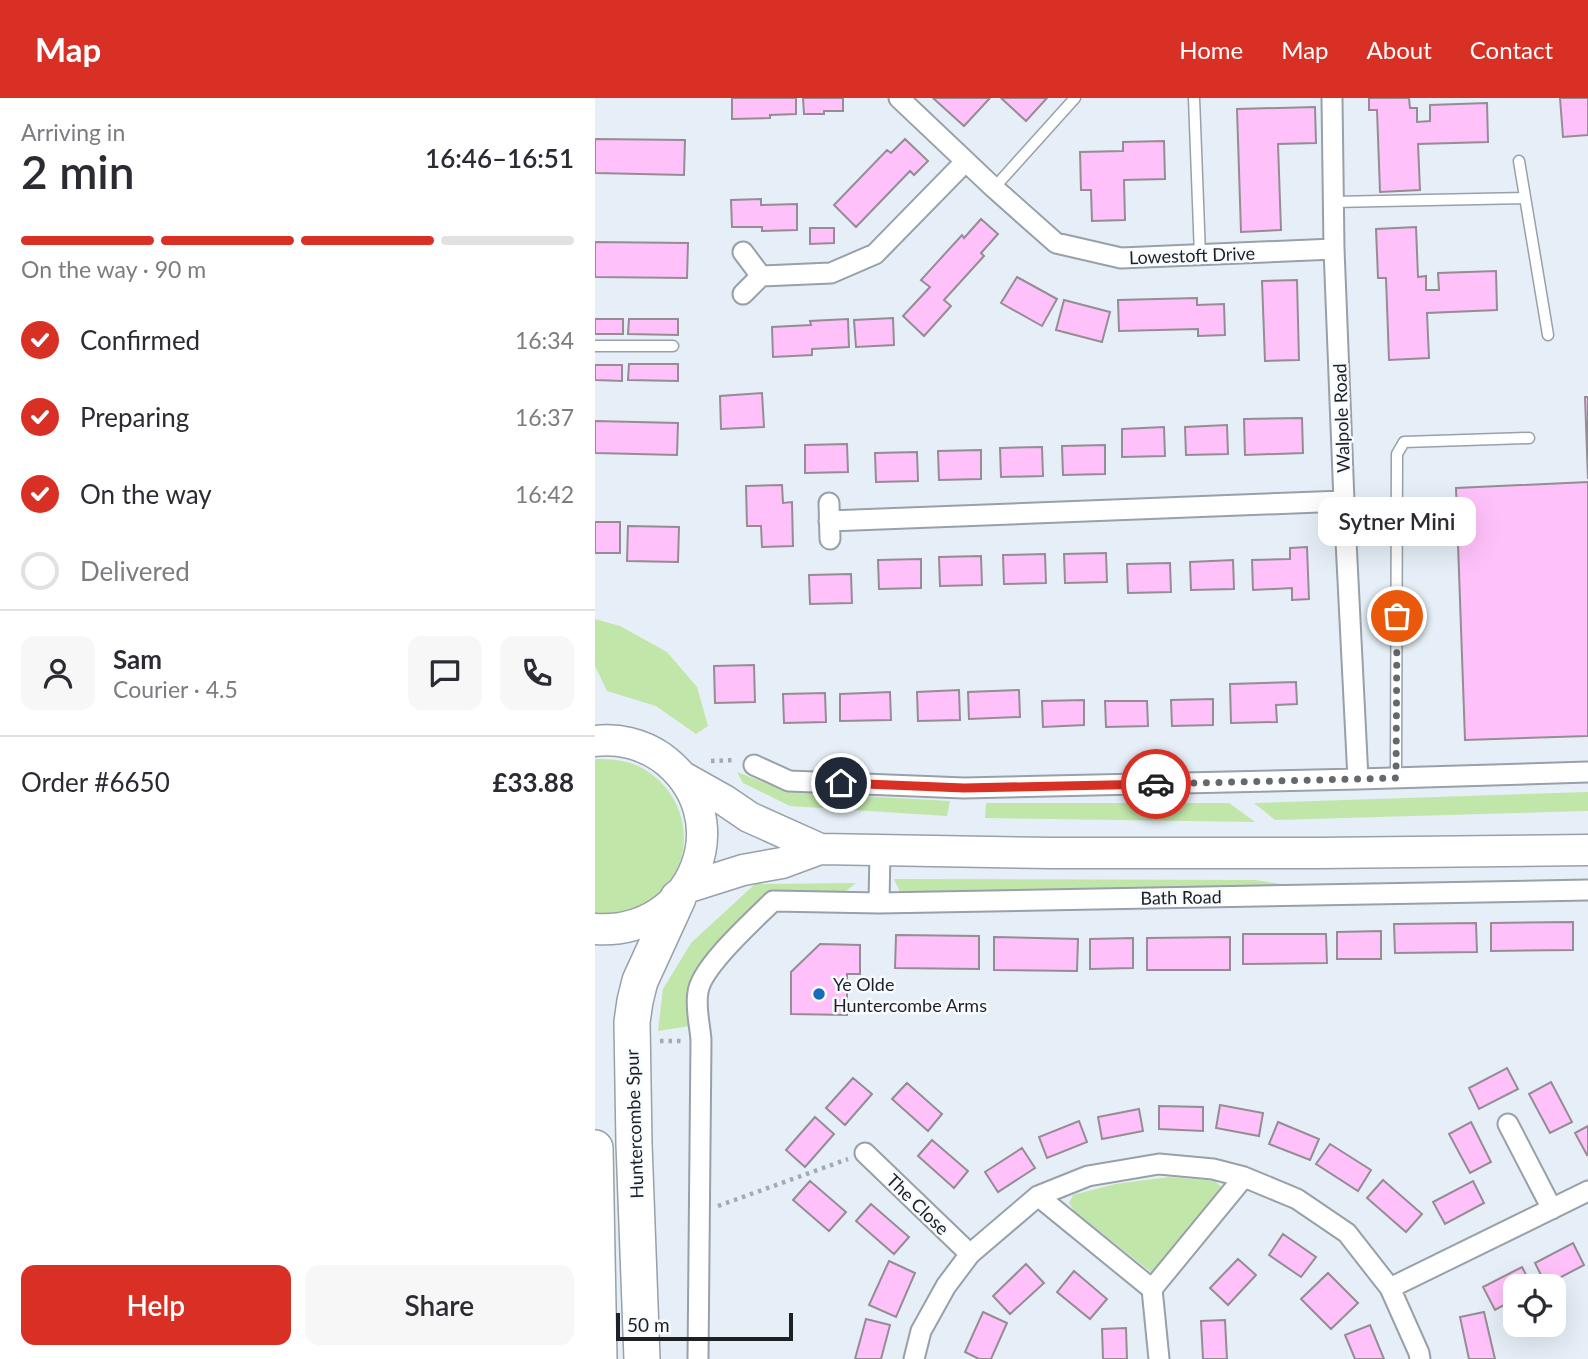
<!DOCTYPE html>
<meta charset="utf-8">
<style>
body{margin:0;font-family:Lato,sans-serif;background:#f7f7f7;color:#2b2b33;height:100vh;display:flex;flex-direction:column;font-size:26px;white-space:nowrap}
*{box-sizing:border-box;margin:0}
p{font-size:23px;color:#7c7c81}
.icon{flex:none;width:38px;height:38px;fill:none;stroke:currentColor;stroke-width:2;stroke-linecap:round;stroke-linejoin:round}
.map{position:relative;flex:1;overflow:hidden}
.drawer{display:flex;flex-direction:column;background:#fff;width:595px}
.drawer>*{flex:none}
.tools{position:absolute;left:908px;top:1176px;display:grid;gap:14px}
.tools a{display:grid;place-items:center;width:63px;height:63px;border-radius:14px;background:#fff;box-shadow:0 7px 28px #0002;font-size:35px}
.scale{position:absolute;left:21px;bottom:18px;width:177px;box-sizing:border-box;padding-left:7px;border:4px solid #1e2124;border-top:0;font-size:19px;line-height:24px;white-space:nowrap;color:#1e2124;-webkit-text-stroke:5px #f8fbff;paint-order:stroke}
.pin{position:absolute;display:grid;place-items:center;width:60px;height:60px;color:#fff;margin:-30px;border:4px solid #fff;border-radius:50%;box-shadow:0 2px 7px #0007}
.courier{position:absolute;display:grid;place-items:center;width:70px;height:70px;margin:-35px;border:5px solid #d93025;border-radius:50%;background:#fff;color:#222;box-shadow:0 2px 9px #0007}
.bubble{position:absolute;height:49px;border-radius:14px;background:#fff;box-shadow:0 7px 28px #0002;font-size:23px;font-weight:600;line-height:49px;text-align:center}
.summary em{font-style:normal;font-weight:600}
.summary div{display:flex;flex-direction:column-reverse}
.summary{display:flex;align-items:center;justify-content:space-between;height:119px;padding:0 21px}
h1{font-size:46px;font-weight:600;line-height:52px}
.bar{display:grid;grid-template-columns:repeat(4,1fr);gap:10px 7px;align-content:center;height:84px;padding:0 21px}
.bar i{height:9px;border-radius:5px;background:#e1e1e2}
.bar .current{background:#d93025}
.bar p{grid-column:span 4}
.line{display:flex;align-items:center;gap:18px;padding:0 21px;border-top:2px solid #e1e1e2}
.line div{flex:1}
.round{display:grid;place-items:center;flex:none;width:74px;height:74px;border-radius:14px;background:#f7f7f7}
ol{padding:0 21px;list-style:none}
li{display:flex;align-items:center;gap:21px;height:77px}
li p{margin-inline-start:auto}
li .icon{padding:7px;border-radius:50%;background:#d93025;color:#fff;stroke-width:4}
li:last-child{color:#7c7c81}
li i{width:38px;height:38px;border:4px solid #e1e1e2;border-radius:50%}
.button{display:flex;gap:14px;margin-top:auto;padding:14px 21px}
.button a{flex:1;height:80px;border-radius:14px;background:#d93025;color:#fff;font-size:28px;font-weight:600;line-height:80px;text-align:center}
.button a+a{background:#f7f7f7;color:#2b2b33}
header{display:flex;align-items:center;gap:42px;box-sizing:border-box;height:98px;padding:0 35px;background:#d93025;color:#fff}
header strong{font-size:33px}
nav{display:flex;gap:38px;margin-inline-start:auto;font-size:24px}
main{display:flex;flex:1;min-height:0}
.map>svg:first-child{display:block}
.grass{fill:#c1e6aa}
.building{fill:#ffc1fa;stroke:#958c94;stroke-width:2}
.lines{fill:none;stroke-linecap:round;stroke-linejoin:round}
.service-casing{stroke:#98a0a8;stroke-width:13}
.minor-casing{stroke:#98a0a8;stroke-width:23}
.primary-casing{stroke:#98a0a8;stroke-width:33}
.motorway-casing{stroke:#98a0a8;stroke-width:38}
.path{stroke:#a3aab1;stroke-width:4.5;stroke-dasharray:3.5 5;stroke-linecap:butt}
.service{stroke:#fff;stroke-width:10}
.minor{stroke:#fff;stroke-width:19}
.primary{stroke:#fff;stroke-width:30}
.motorway{stroke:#fff;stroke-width:35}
.done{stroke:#64696e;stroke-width:7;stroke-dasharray:0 12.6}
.route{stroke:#d93025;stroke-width:9}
.poi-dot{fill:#166dba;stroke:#f8fbff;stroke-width:2.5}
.labels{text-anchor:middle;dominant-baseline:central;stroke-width:5;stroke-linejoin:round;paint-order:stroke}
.street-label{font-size:18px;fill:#1e2124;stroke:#f8fbff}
.poi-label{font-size:18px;fill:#1e2124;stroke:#f8fbff;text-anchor:start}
</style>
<header>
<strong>Map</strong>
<nav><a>Home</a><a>Map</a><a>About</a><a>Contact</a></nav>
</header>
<main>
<section class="drawer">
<div class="summary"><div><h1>2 min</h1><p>Arriving in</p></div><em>16:46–16:51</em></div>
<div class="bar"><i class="current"></i><i class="current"></i><i class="current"></i><i></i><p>On the way · 90 m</p></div>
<ol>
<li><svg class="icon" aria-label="check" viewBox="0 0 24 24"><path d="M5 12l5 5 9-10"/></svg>Confirmed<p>16:34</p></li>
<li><svg class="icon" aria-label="check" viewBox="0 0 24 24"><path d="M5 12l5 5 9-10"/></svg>Preparing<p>16:37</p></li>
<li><svg class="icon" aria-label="check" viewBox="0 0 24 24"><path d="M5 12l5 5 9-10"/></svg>On the way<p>16:42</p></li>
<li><i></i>Delivered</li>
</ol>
<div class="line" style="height:126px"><a class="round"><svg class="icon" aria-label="person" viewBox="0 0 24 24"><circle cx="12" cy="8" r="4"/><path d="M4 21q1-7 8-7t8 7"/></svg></a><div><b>Sam</b><p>Courier · 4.5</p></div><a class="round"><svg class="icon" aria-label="chat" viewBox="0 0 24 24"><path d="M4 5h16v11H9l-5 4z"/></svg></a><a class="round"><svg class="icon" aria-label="phone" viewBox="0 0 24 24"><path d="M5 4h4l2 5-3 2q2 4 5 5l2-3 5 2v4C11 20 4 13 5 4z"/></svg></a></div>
<div class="line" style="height:91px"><div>Order #6650</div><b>£33.88</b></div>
<div class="button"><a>Help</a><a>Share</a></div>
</section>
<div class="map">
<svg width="993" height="1261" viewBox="0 0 993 1261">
<rect width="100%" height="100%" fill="#e6eff7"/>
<path class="grass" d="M 0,521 L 25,528 L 72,554 L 102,589 L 113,628 L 101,636 L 61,608 L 12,593 L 0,568 Z
M 0,661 C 16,661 33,662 47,670 C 93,696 103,754 68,793 C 60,802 49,812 37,815 C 27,819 12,818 0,819 Z
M 142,674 L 194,694 L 355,703 L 352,718 L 195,708 L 148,685 Z
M 993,694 L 993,713 L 680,722 L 659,705 Z
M 391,705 L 634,705 L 660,724 L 390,720 Z
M 299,781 L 660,782 L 706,789 L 690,794 L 305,794 Z
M 261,785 L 251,793 L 176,793 L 118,851 L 95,885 L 95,928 L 63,933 L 68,891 L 96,845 L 160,786 Z
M 574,1079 L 620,1083 L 631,1093 L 563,1177 L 557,1175 L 479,1113 L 474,1105 L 478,1097 L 520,1086 Z"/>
<path class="building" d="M 137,0 L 201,0 L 201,16 L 175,17 L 175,20 L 137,21 Z
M 208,0 L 248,0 L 248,13 L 229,13 L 229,16 L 209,16 Z
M 338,0 L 395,0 L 369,28 Z
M 406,0 L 452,0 L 431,23 Z
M 774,0 L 814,0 L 815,10 L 822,10 L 822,24 L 835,23 L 835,7 L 892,5 L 893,44 L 823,46 L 825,92 L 785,94 L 782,12 L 774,12 Z
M 965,0 L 993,0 L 993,37 L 968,39 Z
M 720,9 L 721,45 L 683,46 L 686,132 L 646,134 L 642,11 Z
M 0,41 L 90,42 L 89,77 L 0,75 Z
M 310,41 L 333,63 L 319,77 L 315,73 L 261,129 L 239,107 L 292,52 L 296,55 Z
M 569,43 L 570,81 L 529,82 L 530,122 L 497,123 L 496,92 L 486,92 L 485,54 L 528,53 L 528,44 Z
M 166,101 L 166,107 L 202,106 L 202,132 L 167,133 L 167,129 L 137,129 L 136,102 Z
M 386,121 L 403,136 L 386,155 L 389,158 L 349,202 L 356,208 L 329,238 L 308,218 L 335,189 L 326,182 L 367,137 L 369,140 Z
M 821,129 L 823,179 L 831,178 L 831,192 L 844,192 L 843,175 L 901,173 L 902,212 L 832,215 L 834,260 L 794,262 L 791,180 L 783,180 L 781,131 Z
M 215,130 L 239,130 L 239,145 L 215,146 Z
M 0,144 L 93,145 L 92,180 L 0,179 Z
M 422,179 L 462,201 L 447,228 L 406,205 Z
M 702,182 L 704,262 L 670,263 L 667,183 Z
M 602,200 L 602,207 L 629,206 L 630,237 L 603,238 L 603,231 L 524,233 L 523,202 Z
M 469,202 L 515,214 L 507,244 L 461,232 Z
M 298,220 L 299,247 L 261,249 L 259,222 Z
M 0,221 L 28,221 L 28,236 L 0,236 Z
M 34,221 L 83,221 L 83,237 L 33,236 Z
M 253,221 L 254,249 L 217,251 L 217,257 L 178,259 L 177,229 L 216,227 L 215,223 Z
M 34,266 L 83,266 L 83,283 L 33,282 Z
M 0,267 L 27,267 L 27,283 L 0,282 Z
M 167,295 L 169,329 L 126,331 L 125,298 Z
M 990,299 L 993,299 L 993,381 Z
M 707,320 L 708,355 L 650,357 L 649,321 Z
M 0,323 L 83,325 L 82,357 L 0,355 Z
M 632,327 L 633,356 L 591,357 L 590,329 Z
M 569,329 L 570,358 L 527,359 L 527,331 Z
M 252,346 L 253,374 L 210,375 L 210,347 Z
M 510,347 L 510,376 L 468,377 L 467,348 Z
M 447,349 L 448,378 L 406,379 L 405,350 Z
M 386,352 L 386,381 L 344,382 L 343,353 Z
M 322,354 L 323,383 L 281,384 L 280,355 Z
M 993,384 L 993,638 L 870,642 L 861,390 Z
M 187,387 L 188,405 L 197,404 L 198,448 L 167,449 L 166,428 L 152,428 L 151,388 Z
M 0,424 L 25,424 L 25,455 L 0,455 Z
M 33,428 L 84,429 L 83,464 L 32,463 Z
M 712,449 L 714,501 L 697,502 L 697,490 L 658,492 L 657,462 L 695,461 L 695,450 Z
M 511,455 L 512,484 L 470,485 L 469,456 Z
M 450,456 L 451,485 L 409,486 L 408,457 Z
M 386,458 L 387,487 L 345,488 L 344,459 Z
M 326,461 L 326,490 L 284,491 L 283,462 Z
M 638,462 L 639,491 L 596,492 L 595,464 Z
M 575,465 L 576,494 L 533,495 L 532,466 Z
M 256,476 L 257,505 L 215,506 L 214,477 Z
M 159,567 L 160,604 L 120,605 L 119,568 Z
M 701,584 L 702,606 L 681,607 L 682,624 L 636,625 L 635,586 Z
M 364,592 L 365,622 L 323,623 L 322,594 Z
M 424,592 L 425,619 L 374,621 L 373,594 Z
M 295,594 L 296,622 L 245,623 L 245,596 Z
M 230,595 L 231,624 L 189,625 L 188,596 Z
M 618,601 L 618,627 L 577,628 L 576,602 Z
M 489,602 L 489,627 L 448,629 L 447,603 Z
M 510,603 L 552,603 L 553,628 L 511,629 Z
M 978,824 L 978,852 L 896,853 L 896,825 Z
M 881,825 L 882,854 L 800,855 L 799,826 Z
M 786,833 L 786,861 L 742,861 L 742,834 Z
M 648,836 L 731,836 L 732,865 L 648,866 Z
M 301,837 L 384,838 L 384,871 L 300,870 Z
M 399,839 L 483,841 L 482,873 L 399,872 Z
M 635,839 L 635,872 L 552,872 L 552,840 Z
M 538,840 L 538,870 L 495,871 L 495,841 Z
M 225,846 L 265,847 L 265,876 L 252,876 L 252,917 L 196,916 L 196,874 Z
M 912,970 L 923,991 L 884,1011 L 874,990 Z
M 258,980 L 277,996 L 250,1027 L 231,1010 Z
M 956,984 L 977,1024 L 955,1035 L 934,996 Z
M 312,985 L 347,1016 L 333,1033 L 297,1001 Z
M 625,1007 L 668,1015 L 664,1038 L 621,1030 Z
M 564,1008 L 608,1009 L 608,1033 L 564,1031 Z
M 544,1011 L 548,1033 L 507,1041 L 503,1019 Z
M 220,1019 L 239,1036 L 210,1069 L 191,1052 Z
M 484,1023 L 492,1044 L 452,1060 L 444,1039 Z
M 683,1024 L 724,1041 L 715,1062 L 674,1046 Z
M 876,1024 L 896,1064 L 875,1075 L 854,1036 Z
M 993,1028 L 993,1056 L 992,1057 L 980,1035 Z
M 337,1042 L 373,1073 L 359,1090 L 323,1058 Z
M 735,1046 L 776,1072 L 763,1093 L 721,1066 Z
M 427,1050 L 440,1070 L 403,1094 L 390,1074 Z
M 788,1082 L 827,1116 L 811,1134 L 772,1100 Z
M 215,1083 L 251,1114 L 234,1133 L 198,1102 Z
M 878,1083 L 889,1105 L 850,1126 L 838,1104 Z
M 276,1106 L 314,1139 L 299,1156 L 261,1123 Z
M 688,1136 L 721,1159 L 706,1179 L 674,1157 Z
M 978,1145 L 989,1167 L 951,1187 L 940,1165 Z
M 643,1161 L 661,1177 L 633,1207 L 615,1190 Z
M 294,1163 L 320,1175 L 301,1219 L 274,1207 Z
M 431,1166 L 449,1185 L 415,1216 L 398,1198 Z
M 927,1169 L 937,1188 L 920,1188 L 920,1201 L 900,1212 L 888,1189 Z
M 479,1173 L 512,1201 L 495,1221 L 462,1194 Z
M 733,1175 L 763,1205 L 736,1231 L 706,1201 Z
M 388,1214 L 412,1225 L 396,1261 L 384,1261 L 370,1254 Z
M 889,1214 L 900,1261 L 874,1261 L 865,1219 Z
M 271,1221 L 295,1227 L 286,1261 L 260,1261 Z
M 630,1222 L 632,1261 L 608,1261 L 606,1223 Z
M 775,1227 L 789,1261 L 760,1261 L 750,1237 Z
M 531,1230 L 532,1261 L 508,1261 L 507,1231 Z"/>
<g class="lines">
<defs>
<path id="service" d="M 599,0 L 605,157
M 924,63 L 953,237
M 399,90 L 480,0
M 738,104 L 930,100
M 0,248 L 78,248
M 801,680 L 802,356 L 809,344 L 934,340"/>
<path id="minor" d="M 304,0 L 399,90 L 461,145 L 526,160 L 739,151
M 737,0 L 739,151 L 749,403 L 763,681
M 166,178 L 236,175 L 280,156 L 370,64
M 148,196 L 166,178 L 148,154
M 234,405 L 235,441
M 234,423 L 749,403
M 159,667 L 194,683 L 369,690 L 763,681 L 993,674
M 284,805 L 285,753
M 913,1026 L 957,1111
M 270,1055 L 375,1156
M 443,1098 L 557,1191
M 795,1190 L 993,1093
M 557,1191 L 649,1079
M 557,1191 L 564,1261
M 103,1261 L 106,942 C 105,927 100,909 103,894 C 106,869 159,822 178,803 L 284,805 L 993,792
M 319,1261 L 326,1233 L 351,1188 L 375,1156 L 443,1098 L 493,1078 L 564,1066 L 618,1071 L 649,1079 L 702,1101 L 752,1135 L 795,1190 L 824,1255 L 825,1261"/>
<path id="primary" d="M 0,643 C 23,640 47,646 66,659 C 147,718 99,838 0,831
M 88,679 L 129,702 L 154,719 L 225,751 L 457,755 L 725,755 L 993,752
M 91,790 L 148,772 L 187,765 L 225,751"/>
<path id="motorway" d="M 0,1050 L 4,1261
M 47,1261 L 39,1046 L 37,924 L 40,903 L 45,883 L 83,800"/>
</defs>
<use href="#service" class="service-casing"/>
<use href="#minor" class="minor-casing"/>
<use href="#primary" class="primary-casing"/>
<use href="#motorway" class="motorway-casing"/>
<path class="path" d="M 116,663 L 140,662
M 65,943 L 88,943
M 123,1108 L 253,1061"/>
<use href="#service" class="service"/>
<use href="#minor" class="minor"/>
<use href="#primary" class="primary"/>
<use href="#motorway" class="motorway"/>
</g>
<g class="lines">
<path class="done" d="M 561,686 L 801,680 L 802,518"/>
<path class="route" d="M 246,685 L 369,690 L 561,686"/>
</g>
<circle class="poi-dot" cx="224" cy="896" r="7"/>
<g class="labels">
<g class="street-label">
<text transform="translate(597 157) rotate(-2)">Lowestoft Drive</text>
<text transform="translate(746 320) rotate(-92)">Walpole Road</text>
<text transform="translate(586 799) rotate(-1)">Bath Road</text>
<text transform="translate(39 1026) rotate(-92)">Huntercombe Spur</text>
<text transform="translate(323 1106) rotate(44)">The Close</text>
</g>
<g class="poi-label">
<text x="238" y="886">Ye Olde<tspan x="238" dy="21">Huntercombe Arms</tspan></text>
</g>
</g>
</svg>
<div class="tools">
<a><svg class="icon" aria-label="locate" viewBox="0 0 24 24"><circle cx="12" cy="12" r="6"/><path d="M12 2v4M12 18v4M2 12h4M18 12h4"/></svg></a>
</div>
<div class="scale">50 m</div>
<div class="pin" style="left:802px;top:518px;background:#ea580c"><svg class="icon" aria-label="bag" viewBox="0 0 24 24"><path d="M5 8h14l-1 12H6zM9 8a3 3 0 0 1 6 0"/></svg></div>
<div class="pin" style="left:246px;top:685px;background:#1f2937"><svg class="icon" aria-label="home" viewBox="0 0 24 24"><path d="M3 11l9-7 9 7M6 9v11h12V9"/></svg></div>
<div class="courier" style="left:561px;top:686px"><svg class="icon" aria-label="car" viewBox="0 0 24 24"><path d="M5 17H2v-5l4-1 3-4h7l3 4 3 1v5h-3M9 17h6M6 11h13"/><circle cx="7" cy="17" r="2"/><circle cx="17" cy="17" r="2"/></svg></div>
<div class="bubble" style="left:723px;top:399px;width:158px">Sytner Mini</div>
</div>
</main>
